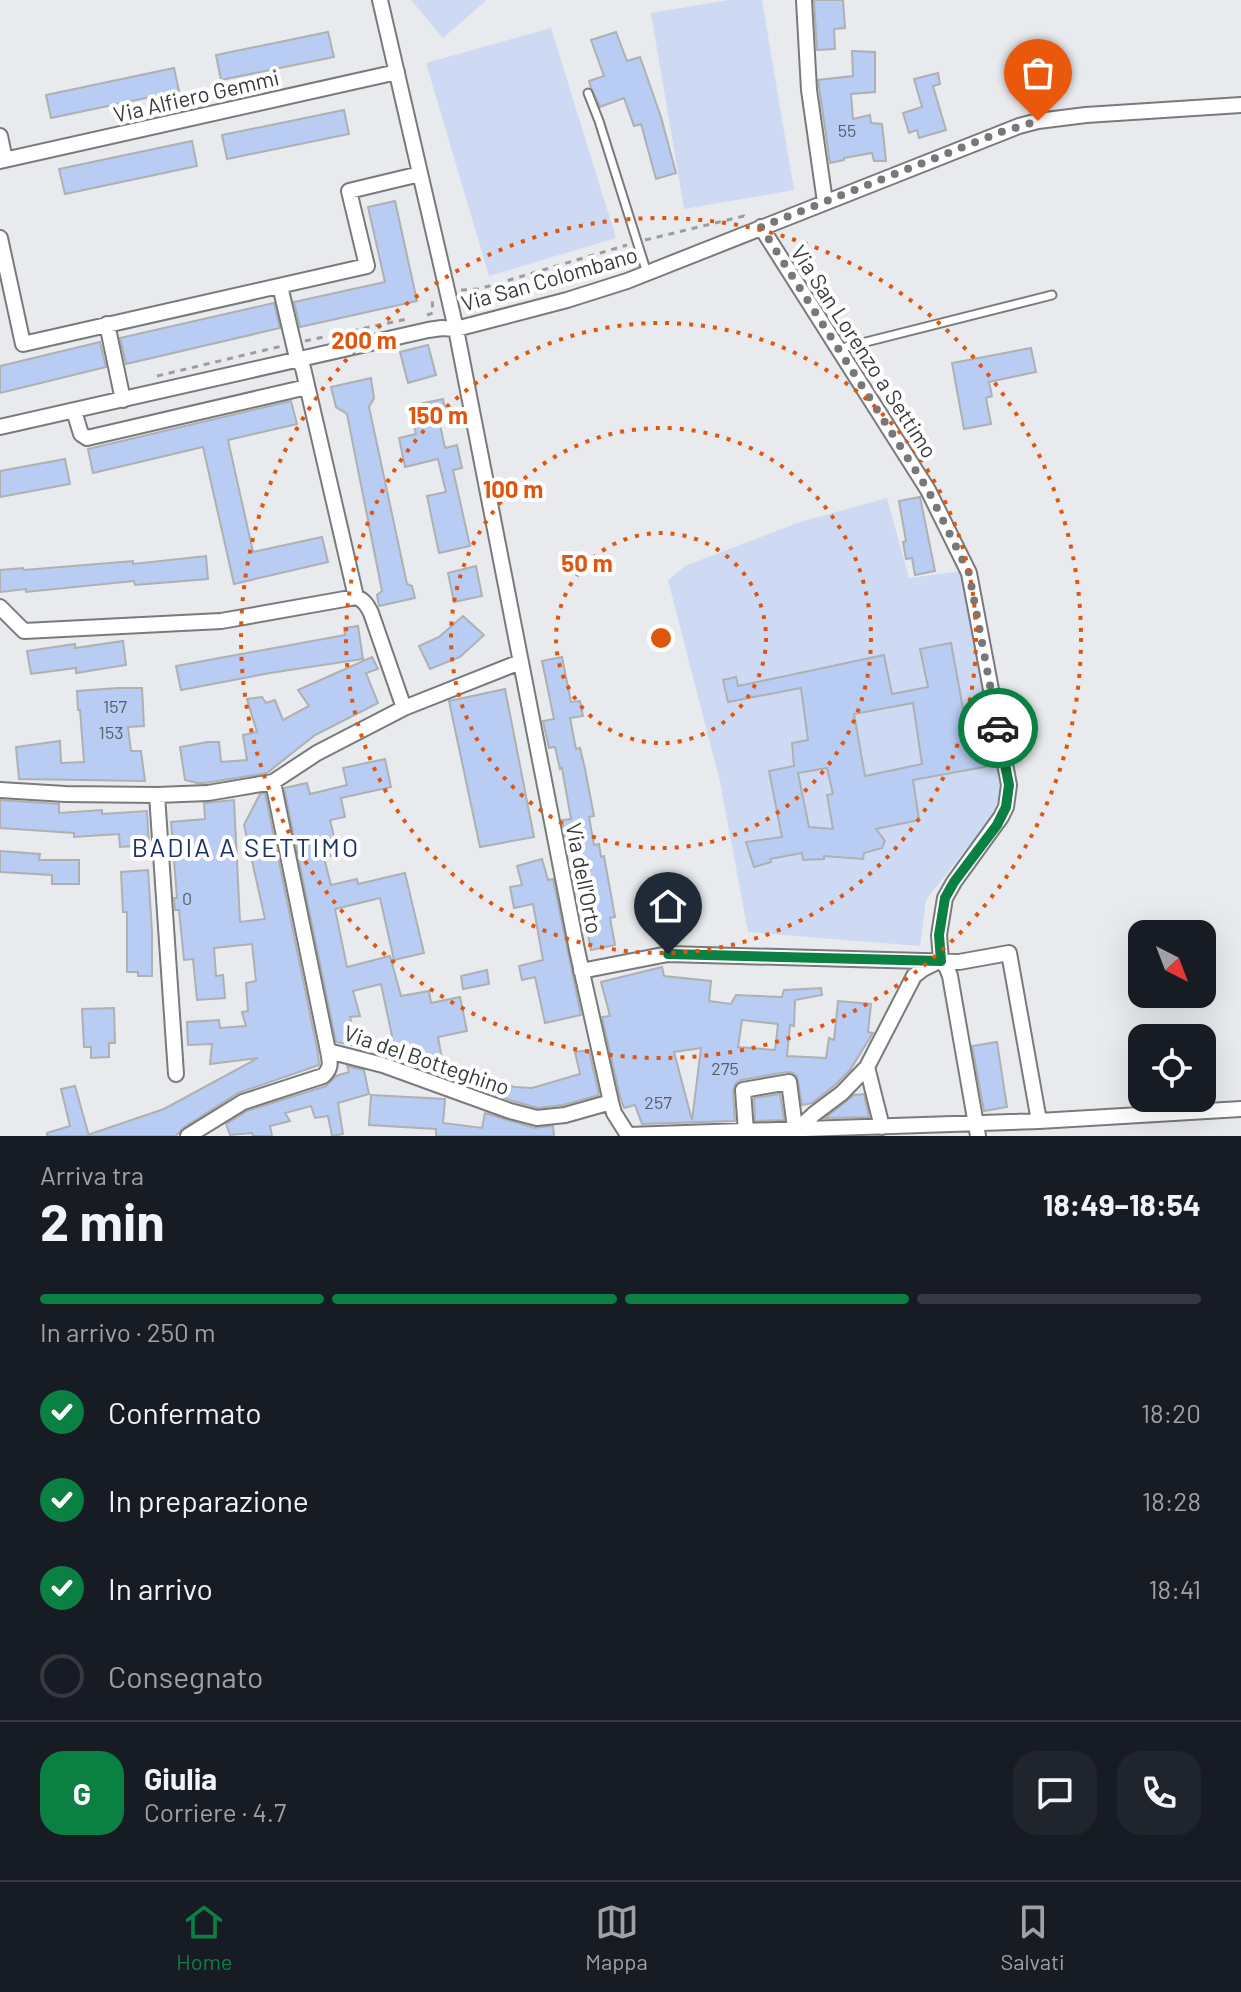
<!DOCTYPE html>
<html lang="it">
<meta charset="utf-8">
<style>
body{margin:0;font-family:Barlow,sans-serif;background:#20242c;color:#f1f3f6;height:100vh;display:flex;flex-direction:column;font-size:30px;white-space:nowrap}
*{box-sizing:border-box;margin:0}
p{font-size:26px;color:#9ea1a6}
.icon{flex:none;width:44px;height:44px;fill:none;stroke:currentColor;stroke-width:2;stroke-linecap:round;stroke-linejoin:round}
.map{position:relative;height:1136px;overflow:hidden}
.details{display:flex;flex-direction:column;background:#171b24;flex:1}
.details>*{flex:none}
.needle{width:52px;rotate:138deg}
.fabs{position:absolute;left:1128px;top:920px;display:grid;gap:16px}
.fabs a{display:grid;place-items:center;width:88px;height:88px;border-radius:16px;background:#171b24;box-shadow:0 8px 32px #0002;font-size:40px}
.pin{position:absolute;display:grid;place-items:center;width:68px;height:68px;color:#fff;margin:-82px -34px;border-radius:50% 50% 50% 0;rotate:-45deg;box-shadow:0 0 8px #0007}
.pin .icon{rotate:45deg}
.courier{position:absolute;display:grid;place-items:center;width:80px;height:80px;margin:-40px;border:6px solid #0b8043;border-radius:50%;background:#fff;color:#222;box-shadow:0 2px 10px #0007}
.overview em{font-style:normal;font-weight:700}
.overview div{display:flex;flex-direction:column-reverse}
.overview{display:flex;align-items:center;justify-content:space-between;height:136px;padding:0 40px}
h1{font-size:52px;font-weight:700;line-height:60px}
.bar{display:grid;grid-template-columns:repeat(4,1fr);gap:12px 8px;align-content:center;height:96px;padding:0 40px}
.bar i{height:10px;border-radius:6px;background:#363941}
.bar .selected{background:#0b8043}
.bar p{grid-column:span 4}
.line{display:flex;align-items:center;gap:20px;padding:0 40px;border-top:2px solid #363941}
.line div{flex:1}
.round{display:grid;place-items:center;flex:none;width:84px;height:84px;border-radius:24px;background:#20242c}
ol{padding:0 40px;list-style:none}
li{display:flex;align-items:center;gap:24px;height:88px}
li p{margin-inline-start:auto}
li .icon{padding:8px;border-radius:50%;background:#0b8043;color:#fff;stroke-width:4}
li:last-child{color:#9ea1a6}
li i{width:44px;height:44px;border:4px solid #363941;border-radius:50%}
.tab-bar{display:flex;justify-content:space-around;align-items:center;height:112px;border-top:2px solid #363941;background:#171b24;font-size:22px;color:#9ea1a6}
.tab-bar a{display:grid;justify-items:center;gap:4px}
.tab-bar .selected{color:#0b8043}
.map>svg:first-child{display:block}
.green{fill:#cedaf3}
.building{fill:#b9ccf3;stroke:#aeb0b2;stroke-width:2;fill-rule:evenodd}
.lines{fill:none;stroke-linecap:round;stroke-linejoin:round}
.service-casing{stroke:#797a7c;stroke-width:11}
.minor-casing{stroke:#797a7c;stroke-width:18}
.path{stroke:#9b9c9e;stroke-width:3;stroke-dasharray:6 6;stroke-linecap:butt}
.service{stroke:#fff;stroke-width:7}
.minor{stroke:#fff;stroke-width:14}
.done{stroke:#767879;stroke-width:8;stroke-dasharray:0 14.4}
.route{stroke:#0b8043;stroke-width:10}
.ring{fill:none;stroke:#df570e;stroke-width:4;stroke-dasharray:4 8}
.labels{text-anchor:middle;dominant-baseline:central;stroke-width:8;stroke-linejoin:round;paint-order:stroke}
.number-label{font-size:18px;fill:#595e69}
.street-label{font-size:22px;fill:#393a3b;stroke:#fff}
.quarter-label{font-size:26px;letter-spacing:2px;fill:#1c336a;stroke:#fff}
.centre{fill:#df570e;stroke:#fff;stroke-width:4}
.ring-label{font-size:24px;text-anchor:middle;font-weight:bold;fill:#df570e;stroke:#fff;stroke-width:8;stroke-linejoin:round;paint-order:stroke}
</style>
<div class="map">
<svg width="1241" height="1136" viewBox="0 0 1241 1136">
<rect width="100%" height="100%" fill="#e8eaed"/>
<path class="green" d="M 411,0 L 487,0 L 443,38 Z
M 729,0 L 762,0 L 794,190 L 684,209 L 651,13 Z
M 551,28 L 616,238 L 489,276 L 426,63 Z
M 887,498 L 909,578 L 962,571 L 1001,787 L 994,814 L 926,900 L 920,946 L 748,932 L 720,782 L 668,580 L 685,566 L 800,522 Z"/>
<path class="building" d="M 814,0 L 843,0 L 845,28 L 834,29 L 835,49 L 817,50 Z
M 328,32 L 334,57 L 221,80 L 216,55 Z
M 616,32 L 627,61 L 640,57 L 661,117 L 676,173 L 656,179 L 641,124 L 634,126 L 624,98 L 600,107 L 591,88 L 589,81 L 604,76 L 591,40 Z
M 852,51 L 875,52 L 875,92 L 851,94 L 853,119 L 870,115 L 871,123 L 882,124 L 886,161 L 874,161 L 872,153 L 844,158 L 844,160 L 830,163 L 818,80 L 853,76 Z
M 174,68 L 179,91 L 51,118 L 46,95 Z
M 938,73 L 940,84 L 933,86 L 946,130 L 919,138 L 917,130 L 909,133 L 903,113 L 922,107 L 914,79 Z
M 344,110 L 349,134 L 227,159 L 222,135 Z
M 192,141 L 197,166 L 65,194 L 59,169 Z
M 395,201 L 417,301 L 300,327 L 294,302 L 385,282 L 368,207 Z
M 274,303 L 280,328 L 126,364 L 120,338 Z
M 100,342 L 106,367 L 0,393 L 0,366 Z
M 428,345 L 436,375 L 408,383 L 400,352 Z
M 1031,348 L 1036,372 L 989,382 L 992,396 L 986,398 L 991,424 L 964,429 L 952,363 Z
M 371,378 L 374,398 L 369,407 L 407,584 L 412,586 L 415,598 L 379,606 L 377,595 L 382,591 L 347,414 L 336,407 L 331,387 Z
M 443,399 L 446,414 L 438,415 L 445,448 L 457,445 L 462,468 L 453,470 L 470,546 L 439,553 L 427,496 L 446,492 L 438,459 L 405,467 L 399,438 L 416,434 L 410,406 Z
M 291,401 L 297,424 L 228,440 L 253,552 L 322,537 L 328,562 L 234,584 L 203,447 L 93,473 L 88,449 Z
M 65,459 L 70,484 L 0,497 L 0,471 Z
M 920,497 L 935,571 L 915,575 L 912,558 L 906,559 L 903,542 L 906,541 L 899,501 Z
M 206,556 L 208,579 L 135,585 L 134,581 L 26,592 L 26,589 L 0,592 L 0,570 L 23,568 L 24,570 L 133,561 L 133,564 Z
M 476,566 L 482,596 L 454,602 L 448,573 Z
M 463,616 L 484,635 L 460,657 L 430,669 L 419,646 L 439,637 Z
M 358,626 L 363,659 L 270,673 L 181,690 L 176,666 L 345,635 L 344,628 Z
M 123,641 L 126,665 L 76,673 L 76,668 L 31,674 L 27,651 L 75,644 L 75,648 Z
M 951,643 L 971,752 L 992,748 L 995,765 L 913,780 L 919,820 L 876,829 L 885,841 L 882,848 L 864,853 L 863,859 L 824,856 L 824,859 L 803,860 L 802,853 L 770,859 L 771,862 L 754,867 L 746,842 L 782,837 L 769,771 L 794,766 L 792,743 L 808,740 L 801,688 L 728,702 L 723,680 L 736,677 L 738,686 L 884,655 L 892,694 L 928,687 L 920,649 ZM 913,703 L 922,764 L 865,776 L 854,714 ZM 827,768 L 833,794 L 827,795 L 833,829 L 809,827 L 798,773 Z
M 372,657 L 378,669 L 366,673 L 378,703 L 315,735 L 267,773 L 205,783 L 197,783 L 185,780 L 180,747 L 208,742 L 219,742 L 221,762 L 247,760 L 243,735 L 257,732 L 247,699 L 262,697 L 266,703 L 275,700 L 283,720 L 309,706 L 298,690 Z
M 562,657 L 571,702 L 580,701 L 583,716 L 570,718 L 576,749 L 580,748 L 585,769 L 594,816 L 589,817 L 594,845 L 599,844 L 601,857 L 604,856 L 615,917 L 610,918 L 615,945 L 591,950 L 585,918 L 591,916 L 582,867 L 578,868 L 575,848 L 568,849 L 562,820 L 571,819 L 562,768 L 560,769 L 555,747 L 549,748 L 543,721 L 554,719 L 542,661 Z
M 118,688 L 142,688 L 144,726 L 128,727 L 131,751 L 141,751 L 145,781 L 19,779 L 16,747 L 60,741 L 61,763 L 84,762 L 80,710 L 78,710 L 77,691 Z
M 505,689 L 534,837 L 480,847 L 449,701 Z
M 385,759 L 391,787 L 341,798 L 345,817 L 330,820 L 338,854 L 324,858 L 331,885 L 357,879 L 358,884 L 405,873 L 424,953 L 394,960 L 380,898 L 335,909 L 347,967 L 390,956 L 401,996 L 429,991 L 431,1003 L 460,997 L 467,1031 L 438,1037 L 444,1070 L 411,1058 L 396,1055 L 381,984 L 353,991 L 360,1016 L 350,1017 L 357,1046 L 336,1042 L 284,788 L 307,783 L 310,794 L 347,785 L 343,768 Z
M 265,793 L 318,1053 L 319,1065 L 238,1093 L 183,1128 L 176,1136 L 91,1136 L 90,1134 L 164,1109 L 258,1058 L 210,1064 L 212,1044 L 188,1045 L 187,1022 L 219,1020 L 220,1028 L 246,1026 L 242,1012 L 248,1011 L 246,983 L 256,981 L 252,944 L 214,948 L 216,976 L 223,975 L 225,998 L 197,1000 L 193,959 L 184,960 L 179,910 L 175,910 L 174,898 L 177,898 L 171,822 L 205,819 L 204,803 L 234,800 L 240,922 L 265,919 L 244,825 L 260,794 Z
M 0,800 L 59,804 L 59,813 L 102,810 L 102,814 L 147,811 L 149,845 L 120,847 L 119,834 L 74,837 L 74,833 L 0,828 Z
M 0,851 L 40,854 L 39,860 L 79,860 L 79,884 L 52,884 L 52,875 L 0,872 Z
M 542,859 L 548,880 L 553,879 L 581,1015 L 545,1023 L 535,977 L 522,980 L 519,966 L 543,960 L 533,904 L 514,908 L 510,887 L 522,885 L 517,866 Z
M 148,870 L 152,931 L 152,976 L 138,976 L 138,972 L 127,972 L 127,912 L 123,912 L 121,872 Z
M 662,967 L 664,976 L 711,981 L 709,1001 L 731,1004 L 736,995 L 782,997 L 784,990 L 821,988 L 822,995 L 795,1000 L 794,1026 L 790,1025 L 787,1056 L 826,1058 L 829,1038 L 834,1040 L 838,1001 L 871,1004 L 868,1032 L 873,1033 L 850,1070 L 835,1085 L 812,1103 L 802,1105 L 797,1076 L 793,1073 L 787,1072 L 741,1080 L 736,1083 L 733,1091 L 735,1121 L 642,1124 L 635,1105 L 624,1108 L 620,1097 L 602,1017 L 610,1016 L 601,982 ZM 742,1020 L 778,1024 L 775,1050 L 738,1047 ZM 701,1048 L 692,1120 L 674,1052 Z
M 487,970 L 489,984 L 463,989 L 461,976 Z
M 114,1008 L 115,1043 L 109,1043 L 109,1057 L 91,1058 L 91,1047 L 84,1047 L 82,1009 Z
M 997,1042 L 1007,1107 L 984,1111 L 972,1046 Z
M 589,1050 L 599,1095 L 563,1105 L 538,1108 L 513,1101 L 456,1081 L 459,1073 L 515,1087 L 532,1088 L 580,1074 L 575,1052 Z
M 347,1066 L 364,1070 L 369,1094 L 338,1103 L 343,1134 L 332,1136 L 328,1116 L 315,1118 L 311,1106 L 285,1113 L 290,1121 L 270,1126 L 272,1136 L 253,1136 L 252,1133 L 230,1135 L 226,1124 L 247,1111 L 326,1086 L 336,1076 L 349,1072 Z
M 75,1086 L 89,1136 L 47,1136 L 47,1133 L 70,1126 L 61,1089 Z
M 780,1094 L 784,1120 L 755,1121 L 754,1098 Z
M 864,1094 L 869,1117 L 825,1118 L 854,1095 Z
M 371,1095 L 445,1099 L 443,1123 L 482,1128 L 485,1113 L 534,1128 L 553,1126 L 554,1136 L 436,1136 L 436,1129 L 369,1125 Z"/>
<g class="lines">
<defs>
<path id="service" d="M 588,93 L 599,121 L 647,273
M 838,349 L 1052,295"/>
<path id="minor" d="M 380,0 L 456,329 L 577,950 L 611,1102 L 614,1113 L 628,1135
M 804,0 L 809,90 L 825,202
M 0,136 L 5,160
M 0,161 L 397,72
M 761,227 L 928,490 L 969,573 L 1009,785 L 1006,807 L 1001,817 L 954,882 L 945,898 L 939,935 L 941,961
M 0,238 L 23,344 L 367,266 L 349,191 L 420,174
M 280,286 L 296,354 L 303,368 L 356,597
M 107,324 L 123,400
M 74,411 L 81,434 L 87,438 L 307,387
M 0,427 L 428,330 L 442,328 L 456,329 L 567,300 L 627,281 L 1019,126 L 1038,121 L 1086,115 L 1241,105
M 0,607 L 24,631 L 221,621 L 356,597 C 364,600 367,605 371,613 L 404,708
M 273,782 L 328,1051 L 383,1065 L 510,1111 L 537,1118 L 565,1115 L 611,1102
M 0,790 L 65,794 L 157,795 L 208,793 L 273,782 L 317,753 L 404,708 L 520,662
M 157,795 L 176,1074
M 941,961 L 947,968 L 950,976 L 978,1136
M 581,971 L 668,954 L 959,962 L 1009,953 L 1039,1121
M 867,1067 L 882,1127
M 799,1128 L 814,1114 L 842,1093 L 867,1067 L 914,976 L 923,969 L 937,962
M 746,1132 L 743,1090 L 789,1082 L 795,1128
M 628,1135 L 1039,1121 L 1241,1109
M 188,1136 L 243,1102 L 323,1076 C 332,1068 330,1062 328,1051"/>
</defs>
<use href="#service" class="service-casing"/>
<use href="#minor" class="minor-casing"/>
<path class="path" d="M 645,240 L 744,216 L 745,218
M 461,290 L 479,289 L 627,245
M 427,315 L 433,313 L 432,299 L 434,298
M 305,341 L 407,319
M 157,376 L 282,346"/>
<use href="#service" class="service"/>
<use href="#minor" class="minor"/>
</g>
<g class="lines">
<path class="done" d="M 998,728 L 969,573 L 928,490 L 761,227 L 1001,132 L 1038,121"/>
<path class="route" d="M 668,954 L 941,961 L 939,935 L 945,898 L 954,882 L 997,825 L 1006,807 L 1009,785 L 998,728"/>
</g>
<g class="ring">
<circle cx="661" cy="638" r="105"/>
<circle cx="661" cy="638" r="210"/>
<circle cx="661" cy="638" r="315"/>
<circle cx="661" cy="638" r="420"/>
</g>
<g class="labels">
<g class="number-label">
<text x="847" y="130">55</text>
<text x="115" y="706">157</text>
<text x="111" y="732">153</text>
<text x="187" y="898">0</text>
<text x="725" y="1068">275</text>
<text x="658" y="1102">257</text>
</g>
<g class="street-label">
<text transform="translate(196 95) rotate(-13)">Via Alfiero Gemmi</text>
<text transform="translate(549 278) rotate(-16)">Via San Colombano</text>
<text transform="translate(865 351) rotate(57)">Via San Lorenzo a Settimo</text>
<text transform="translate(585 878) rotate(79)">Via dell'Orto</text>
<text transform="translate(427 1059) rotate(19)">Via del Botteghino</text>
</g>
<g class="quarter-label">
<text x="246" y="846">BADIA A SETTIMO</text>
</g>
</g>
<circle cx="661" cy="638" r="12" class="centre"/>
<g class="ring-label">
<text x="364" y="349">200 m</text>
<text x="438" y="424">150 m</text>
<text x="513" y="498">100 m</text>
<text x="587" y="572">50 m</text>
</g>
</svg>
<div class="fabs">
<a><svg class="needle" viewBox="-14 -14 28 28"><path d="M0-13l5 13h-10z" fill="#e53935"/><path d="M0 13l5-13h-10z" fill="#9ea1a6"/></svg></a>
<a><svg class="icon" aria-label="locate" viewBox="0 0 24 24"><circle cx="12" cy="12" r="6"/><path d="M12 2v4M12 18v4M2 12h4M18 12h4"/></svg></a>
</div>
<div class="pin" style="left:1038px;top:121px;background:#ea580c"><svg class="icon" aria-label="bag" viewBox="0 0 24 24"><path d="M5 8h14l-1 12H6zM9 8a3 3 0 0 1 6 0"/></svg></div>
<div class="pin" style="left:668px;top:954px;background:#1f2937"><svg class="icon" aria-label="home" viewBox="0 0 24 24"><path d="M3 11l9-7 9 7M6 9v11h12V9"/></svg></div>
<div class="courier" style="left:998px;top:728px"><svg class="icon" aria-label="car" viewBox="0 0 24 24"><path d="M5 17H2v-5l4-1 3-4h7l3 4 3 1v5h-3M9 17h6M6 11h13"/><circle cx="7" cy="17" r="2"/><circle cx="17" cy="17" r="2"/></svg></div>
</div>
<section class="details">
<div class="overview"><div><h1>2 min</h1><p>Arriva tra</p></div><em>18:49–18:54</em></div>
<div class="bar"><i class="selected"></i><i class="selected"></i><i class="selected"></i><i></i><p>In arrivo · 250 m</p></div>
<ol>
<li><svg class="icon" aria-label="check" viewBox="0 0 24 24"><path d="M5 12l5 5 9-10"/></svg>Confermato<p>18:20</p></li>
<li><svg class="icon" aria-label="check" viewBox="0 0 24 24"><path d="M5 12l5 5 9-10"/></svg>In preparazione<p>18:28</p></li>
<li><svg class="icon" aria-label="check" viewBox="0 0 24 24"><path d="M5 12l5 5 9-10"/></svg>In arrivo<p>18:41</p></li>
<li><i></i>Consegnato</li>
</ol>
<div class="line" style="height:144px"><b class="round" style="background:#0b8043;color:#fff">G</b><div><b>Giulia</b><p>Corriere · 4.7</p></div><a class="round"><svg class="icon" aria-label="chat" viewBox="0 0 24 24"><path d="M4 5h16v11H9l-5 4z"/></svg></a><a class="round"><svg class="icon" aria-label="phone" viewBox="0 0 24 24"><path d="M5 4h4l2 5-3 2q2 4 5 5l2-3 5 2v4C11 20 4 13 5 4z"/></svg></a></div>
</section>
<nav class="tab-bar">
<a class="selected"><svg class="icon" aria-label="home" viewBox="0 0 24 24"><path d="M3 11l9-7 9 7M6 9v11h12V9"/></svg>Home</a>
<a><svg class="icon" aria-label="map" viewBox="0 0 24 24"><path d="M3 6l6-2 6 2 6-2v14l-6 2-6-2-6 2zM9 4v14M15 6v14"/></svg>Mappa</a>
<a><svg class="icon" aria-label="saved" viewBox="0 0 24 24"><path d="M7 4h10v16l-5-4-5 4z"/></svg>Salvati</a>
</nav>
